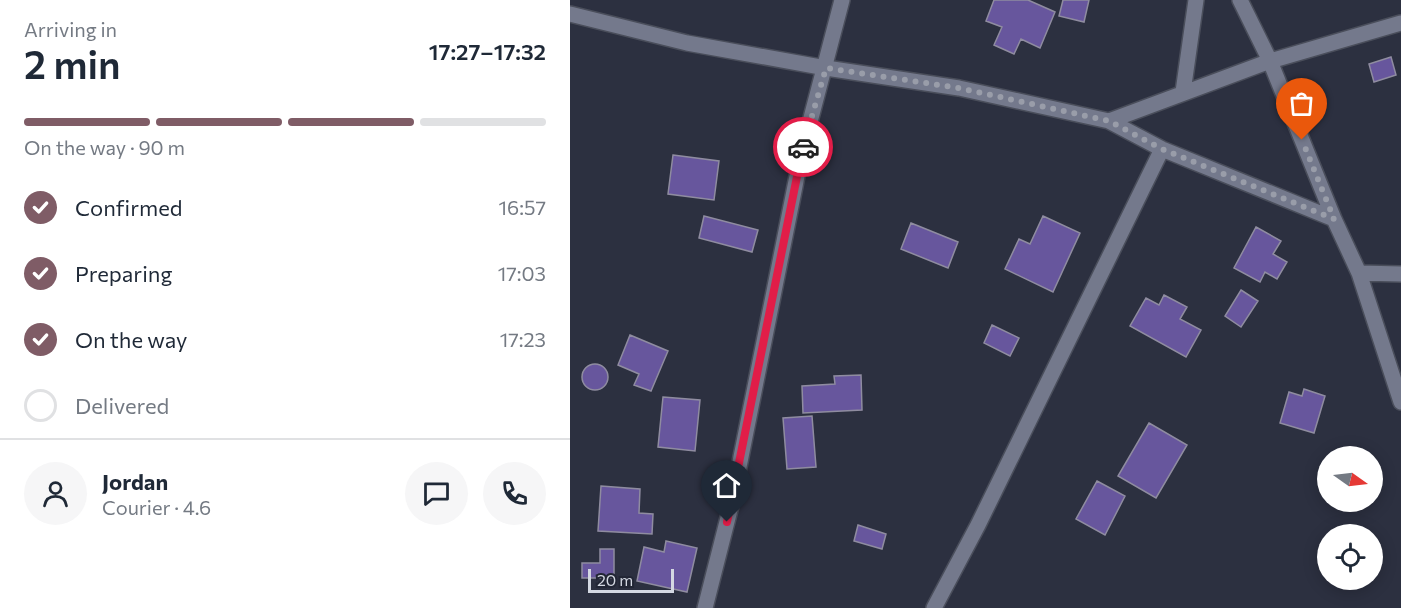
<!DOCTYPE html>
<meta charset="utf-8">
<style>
body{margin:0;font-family:Commissioner,sans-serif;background:#f6f6f7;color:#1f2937;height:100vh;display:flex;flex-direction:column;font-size:22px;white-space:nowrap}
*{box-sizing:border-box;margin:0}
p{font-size:20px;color:#747a83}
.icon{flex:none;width:33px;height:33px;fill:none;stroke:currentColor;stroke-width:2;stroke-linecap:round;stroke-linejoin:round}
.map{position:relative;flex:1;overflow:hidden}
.details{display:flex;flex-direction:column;background:#fff;width:570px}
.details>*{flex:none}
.needle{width:39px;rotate:104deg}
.controls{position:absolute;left:747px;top:446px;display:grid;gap:12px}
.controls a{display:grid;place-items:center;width:66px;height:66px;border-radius:50%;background:#fff;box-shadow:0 3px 15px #0003;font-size:30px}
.scale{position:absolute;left:18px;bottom:15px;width:86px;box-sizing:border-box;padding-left:6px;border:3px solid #d4d8e2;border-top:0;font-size:16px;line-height:21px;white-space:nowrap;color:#d4d8e2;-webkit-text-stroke:4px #222635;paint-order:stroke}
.pin{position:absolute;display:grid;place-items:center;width:51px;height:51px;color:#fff;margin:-62px -26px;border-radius:50% 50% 50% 0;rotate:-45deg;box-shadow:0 0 6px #0007}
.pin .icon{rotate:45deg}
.courier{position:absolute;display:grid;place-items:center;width:60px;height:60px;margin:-30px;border:4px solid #e11d48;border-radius:50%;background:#fff;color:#222;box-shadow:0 2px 8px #0007}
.overview em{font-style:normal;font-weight:600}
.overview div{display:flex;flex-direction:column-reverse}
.overview{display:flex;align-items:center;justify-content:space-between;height:102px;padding:0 24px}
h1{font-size:39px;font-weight:600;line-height:45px}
.bar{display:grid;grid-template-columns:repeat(4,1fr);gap:9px 6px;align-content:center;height:72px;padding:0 24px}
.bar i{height:8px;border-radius:4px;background:#e0e1e3}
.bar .on{background:#7f5c66}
.bar p{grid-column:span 4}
.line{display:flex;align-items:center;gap:15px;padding:0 24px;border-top:2px solid #e0e1e3}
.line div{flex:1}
.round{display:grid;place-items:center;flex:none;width:63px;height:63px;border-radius:32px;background:#f6f6f7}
ol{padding:0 24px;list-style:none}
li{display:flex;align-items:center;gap:18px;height:66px}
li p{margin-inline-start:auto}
li .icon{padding:6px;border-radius:50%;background:#7f5c66;color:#fff;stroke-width:4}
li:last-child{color:#747a83}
li i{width:33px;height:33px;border:3px solid #e0e1e3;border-radius:50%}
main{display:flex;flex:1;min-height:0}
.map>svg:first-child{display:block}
.building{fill:#67569d;stroke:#8f8ca0;stroke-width:1.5}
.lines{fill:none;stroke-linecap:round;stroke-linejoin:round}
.street-casing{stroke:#4a4e5b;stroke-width:18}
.street{stroke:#74798c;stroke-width:15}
.done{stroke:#999da9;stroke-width:6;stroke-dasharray:0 10.8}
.route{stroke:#e11d48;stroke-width:8}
</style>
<main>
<section class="details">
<div class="overview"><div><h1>2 min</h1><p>Arriving in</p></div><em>17:27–17:32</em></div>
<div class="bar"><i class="on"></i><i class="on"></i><i class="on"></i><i></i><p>On the way · 90 m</p></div>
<ol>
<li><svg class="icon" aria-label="check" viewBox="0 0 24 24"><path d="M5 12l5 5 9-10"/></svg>Confirmed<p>16:57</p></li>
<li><svg class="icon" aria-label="check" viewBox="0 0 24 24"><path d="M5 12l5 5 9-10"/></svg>Preparing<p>17:03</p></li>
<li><svg class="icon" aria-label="check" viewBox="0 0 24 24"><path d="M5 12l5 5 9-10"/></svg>On the way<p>17:23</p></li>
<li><i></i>Delivered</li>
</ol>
<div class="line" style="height:108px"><a class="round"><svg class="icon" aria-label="person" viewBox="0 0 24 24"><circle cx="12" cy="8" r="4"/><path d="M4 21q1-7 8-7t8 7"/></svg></a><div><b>Jordan</b><p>Courier · 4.6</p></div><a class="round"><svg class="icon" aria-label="chat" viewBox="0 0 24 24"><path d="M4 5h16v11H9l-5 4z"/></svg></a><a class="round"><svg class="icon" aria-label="phone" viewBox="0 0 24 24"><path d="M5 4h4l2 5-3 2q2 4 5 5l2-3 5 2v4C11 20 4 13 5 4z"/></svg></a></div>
</section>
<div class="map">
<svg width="831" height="608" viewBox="0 0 831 608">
<rect width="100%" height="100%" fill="#2c3040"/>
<path class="building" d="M 424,0 L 458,0 L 485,12 L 470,48 L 451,39 L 444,54 L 424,45 L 432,27 L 416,21 Z
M 493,0 L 519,0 L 514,22 L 489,16 Z
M 821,57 L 826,75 L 804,82 L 799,64 Z
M 103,155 L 149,161 L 144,200 L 98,194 Z
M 134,216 L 188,230 L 182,252 L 129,238 Z
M 473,216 L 510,233 L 483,292 L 435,269 L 449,239 L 460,244 Z
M 341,223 L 388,242 L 378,268 L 331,249 Z
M 686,227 L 711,241 L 703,254 L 717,262 L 707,279 L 695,272 L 690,282 L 664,268 Z
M 671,290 L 688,301 L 671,327 L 655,316 Z
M 594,295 L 617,307 L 610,319 L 631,330 L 616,357 L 560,326 L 576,298 L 589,305 Z
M 422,325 L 449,338 L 440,356 L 414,343 Z
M 60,335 L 98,351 L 81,391 L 64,385 L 69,374 L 48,365 Z
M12 377a13 13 0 1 1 26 0a13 13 0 1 1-26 0Z
M 291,375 L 292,410 L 233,413 L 232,386 L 265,384 L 264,376 Z
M 734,389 L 755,396 L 744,433 L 710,423 L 719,392 L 732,396 Z
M 93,397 L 130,400 L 125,451 L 88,447 Z
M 242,416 L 246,467 L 217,469 L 213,418 Z
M 579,423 L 617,445 L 586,498 L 548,476 Z
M 527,481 L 555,496 L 535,535 L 506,519 Z
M 31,486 L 70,489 L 69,513 L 83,514 L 82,534 L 28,531 Z
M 288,525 L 316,534 L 312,549 L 284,541 Z
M 96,541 L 127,548 L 117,592 L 67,581 L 74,547 L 94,552 Z
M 30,549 L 44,549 L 44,578 L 12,578 L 12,563 L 30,563 Z"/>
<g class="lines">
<defs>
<path id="street" d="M 0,14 L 117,43 L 256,68 L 389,88 L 539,121 L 592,149 L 764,219 L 700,61 L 670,0
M 613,92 L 626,0
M 539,121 L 700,61 L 831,23
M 764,219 L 789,273 L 831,274
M 789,273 L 831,402
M 135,608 L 162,502 L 231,156 L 272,0
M 364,608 L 408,525 L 592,149"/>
</defs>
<use href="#street" class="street-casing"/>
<use href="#street" class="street"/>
</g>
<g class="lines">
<path class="done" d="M 233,147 L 256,68 L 389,88 L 539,121 L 592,149 L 764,219 L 732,140"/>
<path class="route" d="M 157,522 L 233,147"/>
</g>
</svg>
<div class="controls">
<a><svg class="needle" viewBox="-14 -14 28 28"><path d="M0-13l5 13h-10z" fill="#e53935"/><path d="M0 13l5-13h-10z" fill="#747a83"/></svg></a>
<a><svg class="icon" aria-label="locate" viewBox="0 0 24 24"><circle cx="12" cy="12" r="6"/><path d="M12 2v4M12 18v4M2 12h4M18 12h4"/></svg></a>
</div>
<div class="scale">20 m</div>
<div class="pin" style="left:732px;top:140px;background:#ea580c"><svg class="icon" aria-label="bag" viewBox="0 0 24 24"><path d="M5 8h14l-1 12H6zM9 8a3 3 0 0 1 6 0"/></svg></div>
<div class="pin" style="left:157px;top:522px;background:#1f2937"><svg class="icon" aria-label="home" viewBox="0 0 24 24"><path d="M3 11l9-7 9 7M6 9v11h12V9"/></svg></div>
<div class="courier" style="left:233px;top:147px"><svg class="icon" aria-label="car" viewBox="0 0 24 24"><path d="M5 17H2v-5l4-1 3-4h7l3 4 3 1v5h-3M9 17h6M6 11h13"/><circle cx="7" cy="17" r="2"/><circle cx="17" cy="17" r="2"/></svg></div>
</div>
</main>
